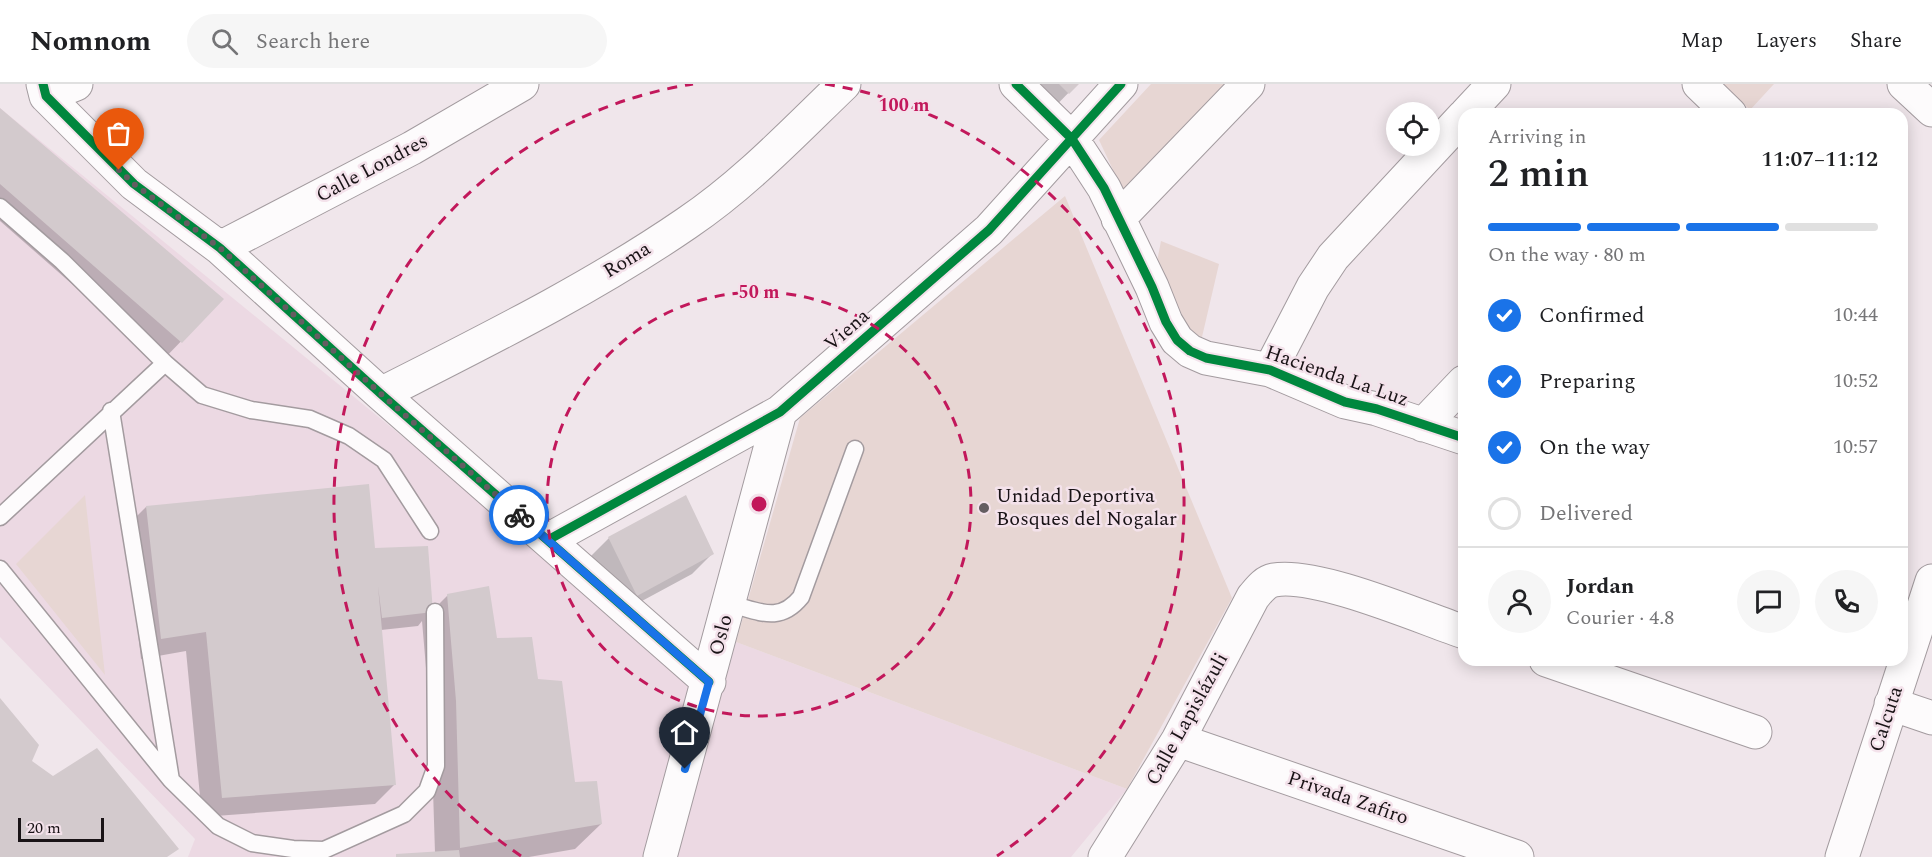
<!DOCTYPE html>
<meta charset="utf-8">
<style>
body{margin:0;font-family:Spectral,serif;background:#f6f6f6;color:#202124;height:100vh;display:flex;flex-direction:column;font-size:22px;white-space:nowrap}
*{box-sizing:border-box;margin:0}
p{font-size:20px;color:#757577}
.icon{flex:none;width:33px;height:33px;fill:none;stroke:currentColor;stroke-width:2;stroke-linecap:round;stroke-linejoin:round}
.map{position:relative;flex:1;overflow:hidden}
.details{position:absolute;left:1458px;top:24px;width:450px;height:558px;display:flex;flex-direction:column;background:#fff;border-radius:18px;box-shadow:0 3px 15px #0003}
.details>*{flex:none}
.fabs{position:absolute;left:1386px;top:18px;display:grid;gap:12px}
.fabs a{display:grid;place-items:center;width:54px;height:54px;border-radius:50%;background:#fff;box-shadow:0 3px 15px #0003;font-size:30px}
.scale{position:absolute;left:18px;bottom:15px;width:86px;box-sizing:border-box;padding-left:6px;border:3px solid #191316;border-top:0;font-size:16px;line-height:21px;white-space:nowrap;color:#191316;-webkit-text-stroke:4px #f4e2eb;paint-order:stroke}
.pin{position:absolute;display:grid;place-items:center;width:51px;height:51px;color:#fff;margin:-62px -26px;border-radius:50% 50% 50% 0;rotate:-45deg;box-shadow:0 0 6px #0007}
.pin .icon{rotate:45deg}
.courier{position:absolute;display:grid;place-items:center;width:60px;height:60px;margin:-30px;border:4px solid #1a73e8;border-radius:50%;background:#fff;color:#222;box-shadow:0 2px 8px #0007}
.head em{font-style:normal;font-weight:600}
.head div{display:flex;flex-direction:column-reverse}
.head{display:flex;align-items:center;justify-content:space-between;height:102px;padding:0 30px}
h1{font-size:39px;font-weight:600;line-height:45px}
.bar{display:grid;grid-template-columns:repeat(4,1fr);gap:9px 6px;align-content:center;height:72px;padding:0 30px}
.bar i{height:8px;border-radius:4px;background:#e0e0e0}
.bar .on{background:#1a73e8}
.bar p{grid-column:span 4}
.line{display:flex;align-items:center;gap:15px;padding:0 30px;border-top:2px solid #e0e0e0}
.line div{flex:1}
.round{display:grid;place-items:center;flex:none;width:63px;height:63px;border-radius:32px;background:#f6f6f6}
ol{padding:0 30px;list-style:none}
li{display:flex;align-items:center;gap:18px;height:66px}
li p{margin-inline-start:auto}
li .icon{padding:6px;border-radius:50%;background:#1a73e8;color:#fff;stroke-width:4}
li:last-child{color:#757577}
li i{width:33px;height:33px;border:3px solid #e0e0e0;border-radius:50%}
header{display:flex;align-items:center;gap:36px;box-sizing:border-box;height:84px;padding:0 30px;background:#fff;border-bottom:2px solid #e0e0e0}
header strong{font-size:28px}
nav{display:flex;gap:33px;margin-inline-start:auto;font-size:21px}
.search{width:420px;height:54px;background:#f6f6f6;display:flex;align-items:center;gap:15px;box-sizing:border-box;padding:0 21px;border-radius:33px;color:#757577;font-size:22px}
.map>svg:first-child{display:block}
.built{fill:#ecd9e3}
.green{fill:#e7d6d3}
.shadow{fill:#0003}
.building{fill:#d3cacd}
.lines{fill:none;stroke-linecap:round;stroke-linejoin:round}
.lane-casing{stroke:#a39b9f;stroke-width:19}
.street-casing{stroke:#a39b9f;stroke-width:35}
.lane{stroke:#fdfbfc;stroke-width:16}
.street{stroke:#fdfbfc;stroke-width:33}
.cycleway-casing{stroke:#f4e2eb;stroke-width:13}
.cycleway{stroke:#00873e;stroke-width:9}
.done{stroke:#645d61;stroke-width:6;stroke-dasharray:0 10.8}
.route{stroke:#1a73e8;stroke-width:8}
.ring{fill:none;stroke:#c2185b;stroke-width:3;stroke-dasharray:10 8}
.poi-dot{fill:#645d61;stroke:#f4e2eb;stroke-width:2}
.labels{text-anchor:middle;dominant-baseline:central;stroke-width:5;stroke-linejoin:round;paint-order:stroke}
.street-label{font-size:20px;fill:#191316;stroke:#f4e2eb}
.poi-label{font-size:20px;fill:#191316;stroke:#f4e2eb;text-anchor:start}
.centre{fill:#c2185b;stroke:#f4e2eb;stroke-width:3}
.ring-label{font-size:18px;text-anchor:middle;font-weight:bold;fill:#c2185b;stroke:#f4e2eb;stroke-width:5;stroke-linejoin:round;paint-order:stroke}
</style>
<header>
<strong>Nomnom</strong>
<div class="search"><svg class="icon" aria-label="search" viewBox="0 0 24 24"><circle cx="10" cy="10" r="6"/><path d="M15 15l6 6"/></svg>Search here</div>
<nav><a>Map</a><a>Layers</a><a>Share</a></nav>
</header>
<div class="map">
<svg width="1932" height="773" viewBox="0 0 1932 773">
<rect width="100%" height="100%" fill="#f0e6eb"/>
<path class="built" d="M 0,24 L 697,593 L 647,773 L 188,773 L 195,755 L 0,553 Z
M 736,558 L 1127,705 L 1071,773 L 675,773 Z"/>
<path class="green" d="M 1151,0 L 1236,0 L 1123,107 L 1099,56 Z
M 1723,0 L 1774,0 L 1750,26 Z
M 1065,112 L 1232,514 L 1127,705 L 736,558 L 800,334 Z
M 1161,157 L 1219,180 L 1202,253 L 1179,249 L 1155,188 Z
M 85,411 L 105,591 L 16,480 Z"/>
<path class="shadow" d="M 1007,0 L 1077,0 L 1043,35 Z
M 0,26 L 222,215 L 161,278 L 0,137 Z
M 146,423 L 373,468 L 431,528 L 448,511 L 536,597 L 573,700 L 601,740 L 575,765 L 529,773 L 396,773 L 435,769 L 431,643 L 422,537 L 418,542 L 381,546 L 395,700 L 375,720 L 202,733 L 186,567 L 141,575 L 126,443 Z
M 609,454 L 712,470 L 692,490 L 616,531 L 589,474 Z"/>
<path class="building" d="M 1059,0 L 1079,0 L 1069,10 Z
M 0,24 L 224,215 L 182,259 L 0,100 Z
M 369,400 L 375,464 L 428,462 L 433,528 L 382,534 L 378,502 L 396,701 L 222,714 L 206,548 L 161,555 L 146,422 Z
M 686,411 L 714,470 L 637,512 L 608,453 Z
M 489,502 L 497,554 L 532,553 L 538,595 L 562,597 L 575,698 L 597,697 L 602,740 L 460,764 L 456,617 L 447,510 Z
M 0,614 L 39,661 L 32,677 L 53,692 L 97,664 L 179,765 L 167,773 L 0,773 Z
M 459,766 L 460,773 L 396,773 L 396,770 Z"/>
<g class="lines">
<defs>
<path id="lane" d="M 0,123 L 62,177 L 165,279 L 0,433
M 165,279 L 202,311 L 251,326 L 310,335 L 349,352 L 384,376 L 430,447
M 0,485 L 171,696 L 111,327
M 730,520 C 759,527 779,540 801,513 L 855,365
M 171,696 L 218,742 L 252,759 L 293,765 L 324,766 L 404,730 L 427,707 L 436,682 L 435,528"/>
<path id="street" d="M 43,0 L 46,12 L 134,100 L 220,164 L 381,310 L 709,598
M 1016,0 L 1072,55 L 1104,104 L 1152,203 L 1166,238 L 1177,256 L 1190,267 L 1206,274 L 1270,286 L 1345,318 L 1377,325 L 1464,354
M 1699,0 L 1730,30
M 1904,0 L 1932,26
M 46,12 L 76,0
M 1466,30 L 1494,0
M 1118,135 L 1248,0
M 220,164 L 412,64 L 522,0
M 1270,286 L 1313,203 L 1333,173 L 1464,32
M 381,310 C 485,257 591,205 687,139 C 745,100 794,48 844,0
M 1423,341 L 1464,298
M 548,456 L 780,328 L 989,146 L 1121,0
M 1546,576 L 1755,648
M 1891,620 L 1932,634
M 1178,656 L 1517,773
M 660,773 L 780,328
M 1105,773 L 1178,656 L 1253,513 C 1259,506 1264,498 1274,496 C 1316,488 1420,533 1464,548
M 1842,773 L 1932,497"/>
</defs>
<use href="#lane" class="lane-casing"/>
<use href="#street" class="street-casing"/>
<use href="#lane" class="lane"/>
<use href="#street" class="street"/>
<defs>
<path id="cycleway" d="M 43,0 L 46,12 L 134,100 L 220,164 L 381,310 L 709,598
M 1016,0 L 1072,55 L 1104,104 L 1152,203 L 1166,238 L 1177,256 L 1190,267 L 1206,274 L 1270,286 L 1345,318 L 1377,325 L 1464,354
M 548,456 L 780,328 L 989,146 L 1121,0"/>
</defs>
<use href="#cycleway" class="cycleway-casing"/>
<use href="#cycleway" class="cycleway"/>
</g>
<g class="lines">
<path class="done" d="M 119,86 L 134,100 L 220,164 L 381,310 L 519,431"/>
<path class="route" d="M 519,431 L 709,598 L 685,685"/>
</g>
<g class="ring">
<circle cx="759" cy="420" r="212"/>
<path d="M521 772A425 425 0 0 1 693 0M825 0A425 425 0 0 1 997 772"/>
</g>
<circle class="poi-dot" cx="984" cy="424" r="6"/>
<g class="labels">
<g class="street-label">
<text transform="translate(372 84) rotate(-28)">Calle Londres</text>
<text transform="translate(627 176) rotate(-31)">Roma</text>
<text transform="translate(847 246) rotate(-41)">Viena</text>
<text transform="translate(1337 292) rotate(19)">Hacienda La Luz</text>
<text transform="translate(721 551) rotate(-75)">Oslo</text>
<text transform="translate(1187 635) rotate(-61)">Calle Lapislázuli</text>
<text transform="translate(1886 635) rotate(-72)">Calcuta</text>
<text transform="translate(1348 714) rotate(19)">Privada Zafiro</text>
</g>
<g class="poi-label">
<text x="996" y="412">Unidad Deportiva<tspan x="996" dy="23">Bosques del Nogalar</tspan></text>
</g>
</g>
<circle cx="759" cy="420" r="9" class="centre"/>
<g class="ring-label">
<text x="904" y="27">100 m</text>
<text x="759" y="214">50 m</text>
</g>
</svg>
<div class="fabs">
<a><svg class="icon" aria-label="locate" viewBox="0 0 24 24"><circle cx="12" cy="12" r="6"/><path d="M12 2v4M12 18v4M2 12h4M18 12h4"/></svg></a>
</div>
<div class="scale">20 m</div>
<div class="pin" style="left:119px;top:86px;background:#ea580c"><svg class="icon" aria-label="bag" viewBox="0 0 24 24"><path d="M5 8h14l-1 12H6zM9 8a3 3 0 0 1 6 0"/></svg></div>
<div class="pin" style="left:685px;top:685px;background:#1f2937"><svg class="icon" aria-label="home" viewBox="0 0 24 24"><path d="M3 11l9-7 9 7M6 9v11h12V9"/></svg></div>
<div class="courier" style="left:519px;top:431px"><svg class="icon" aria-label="bike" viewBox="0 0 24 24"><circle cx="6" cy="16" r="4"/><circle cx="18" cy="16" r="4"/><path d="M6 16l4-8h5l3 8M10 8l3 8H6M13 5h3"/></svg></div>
<section class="details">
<div class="head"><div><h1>2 min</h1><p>Arriving in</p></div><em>11:07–11:12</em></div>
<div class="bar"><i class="on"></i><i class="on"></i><i class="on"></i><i></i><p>On the way · 80 m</p></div>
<ol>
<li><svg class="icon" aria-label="check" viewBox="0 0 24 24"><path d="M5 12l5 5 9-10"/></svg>Confirmed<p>10:44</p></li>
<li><svg class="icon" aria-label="check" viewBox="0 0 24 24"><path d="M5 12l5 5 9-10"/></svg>Preparing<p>10:52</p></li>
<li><svg class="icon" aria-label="check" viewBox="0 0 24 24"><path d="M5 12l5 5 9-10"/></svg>On the way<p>10:57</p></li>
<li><i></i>Delivered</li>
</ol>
<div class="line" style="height:108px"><a class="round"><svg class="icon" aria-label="person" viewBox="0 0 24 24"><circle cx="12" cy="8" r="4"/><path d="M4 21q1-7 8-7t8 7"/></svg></a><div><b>Jordan</b><p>Courier · 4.8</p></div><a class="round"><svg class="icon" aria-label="chat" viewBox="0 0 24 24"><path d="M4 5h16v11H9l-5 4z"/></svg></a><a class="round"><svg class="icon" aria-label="phone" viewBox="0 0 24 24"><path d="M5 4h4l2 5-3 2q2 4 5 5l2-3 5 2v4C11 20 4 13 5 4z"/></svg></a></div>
</section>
</div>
